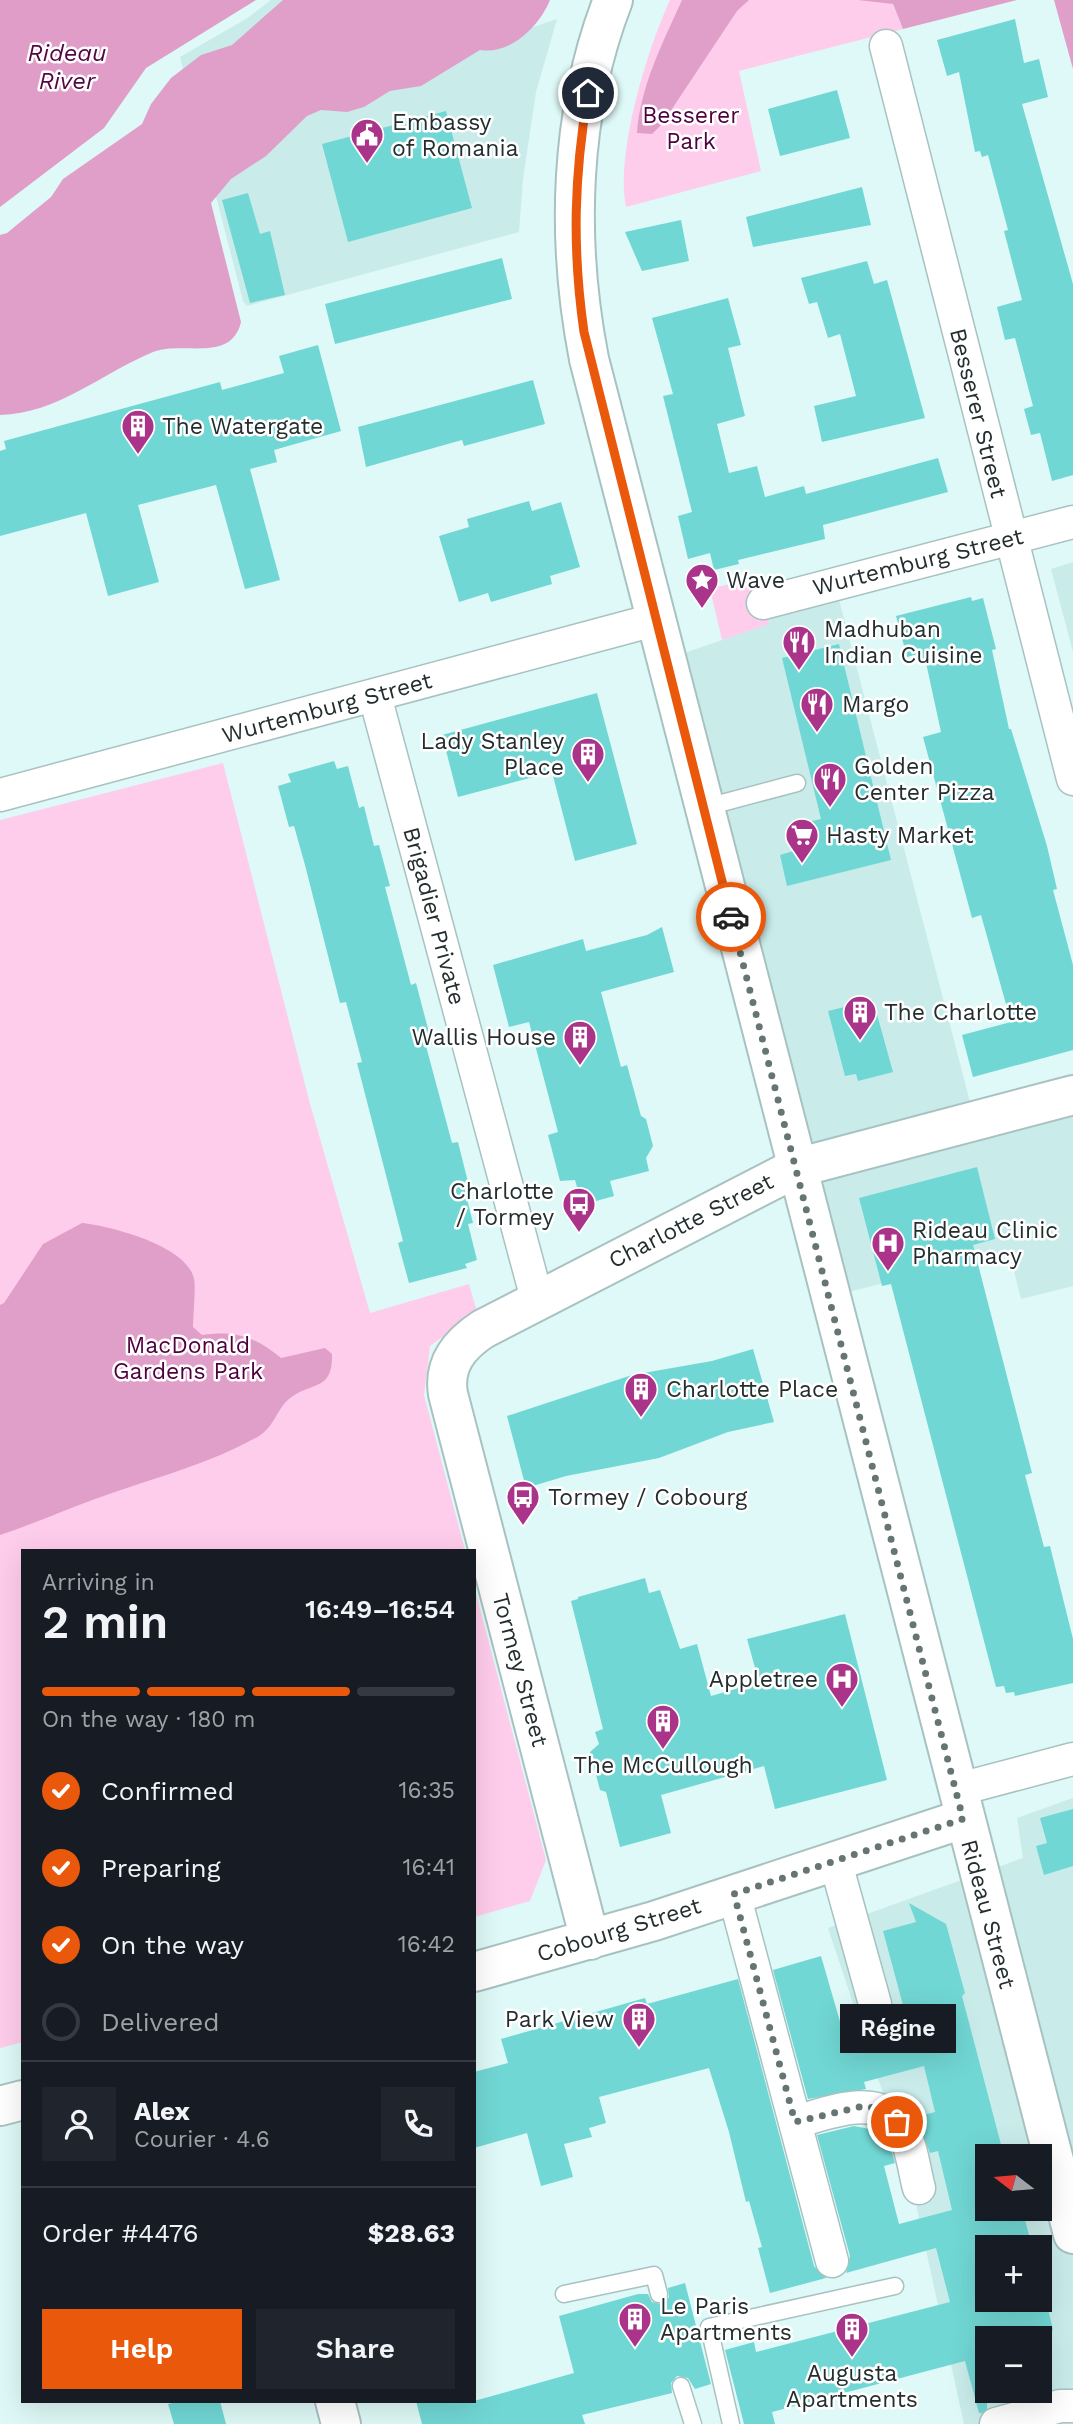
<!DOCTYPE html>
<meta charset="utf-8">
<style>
body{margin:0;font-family:"Work Sans",sans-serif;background:#20242c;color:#f1f3f6;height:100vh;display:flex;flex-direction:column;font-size:26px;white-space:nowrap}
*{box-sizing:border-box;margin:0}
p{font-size:23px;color:#9ea1a6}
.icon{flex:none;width:38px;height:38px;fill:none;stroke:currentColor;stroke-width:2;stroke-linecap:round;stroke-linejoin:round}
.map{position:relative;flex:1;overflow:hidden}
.details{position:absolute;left:21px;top:1549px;width:455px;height:854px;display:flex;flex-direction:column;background:#171b24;border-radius:0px;box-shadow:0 7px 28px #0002}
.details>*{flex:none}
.needle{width:46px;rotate:286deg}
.tools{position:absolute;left:975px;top:2144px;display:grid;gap:14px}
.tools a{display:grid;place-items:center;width:77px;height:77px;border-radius:0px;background:#171b24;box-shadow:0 7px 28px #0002;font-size:35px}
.pin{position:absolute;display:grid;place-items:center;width:60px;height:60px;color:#fff;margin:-30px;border:4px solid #fff;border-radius:50%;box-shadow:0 2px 7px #0007}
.courier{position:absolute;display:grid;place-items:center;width:70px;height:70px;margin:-35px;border:5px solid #ea580c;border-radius:50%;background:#fff;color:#222;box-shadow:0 2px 9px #0007}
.bubble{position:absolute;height:49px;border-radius:0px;background:#171b24;box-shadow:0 7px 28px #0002;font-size:23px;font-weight:600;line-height:49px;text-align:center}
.headline em{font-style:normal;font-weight:600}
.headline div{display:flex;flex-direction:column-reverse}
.headline{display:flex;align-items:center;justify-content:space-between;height:119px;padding:0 21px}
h1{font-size:46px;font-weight:600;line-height:52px}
.bar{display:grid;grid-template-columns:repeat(4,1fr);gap:10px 7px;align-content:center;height:84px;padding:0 21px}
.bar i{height:9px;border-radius:5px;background:#363941}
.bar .current{background:#ea580c}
.bar p{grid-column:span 4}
.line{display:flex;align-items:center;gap:18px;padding:0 21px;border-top:2px solid #363941}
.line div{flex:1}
.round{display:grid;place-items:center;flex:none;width:74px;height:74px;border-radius:0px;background:#20242c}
ol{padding:0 21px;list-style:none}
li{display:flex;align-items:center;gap:21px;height:77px}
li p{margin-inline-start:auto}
li .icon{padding:7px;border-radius:50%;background:#ea580c;color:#fff;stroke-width:4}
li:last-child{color:#9ea1a6}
li i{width:38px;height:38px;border:4px solid #363941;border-radius:50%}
.button{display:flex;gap:14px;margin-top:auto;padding:14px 21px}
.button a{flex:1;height:80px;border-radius:0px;background:#ea580c;color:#fff;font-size:28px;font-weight:600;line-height:80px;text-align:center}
.button a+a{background:#20242c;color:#f1f3f6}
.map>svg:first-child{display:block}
.built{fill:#c9ecea;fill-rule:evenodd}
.green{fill:#ffcdec}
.forest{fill:#e09fc9}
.water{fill:#df9dc8}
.building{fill:#71d7d4}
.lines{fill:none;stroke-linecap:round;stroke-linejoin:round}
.service-casing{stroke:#a8c2c1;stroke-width:19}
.minor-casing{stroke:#a8c2c1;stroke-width:35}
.tertiary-casing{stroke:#a8c2c1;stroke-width:42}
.primary-casing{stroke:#a8c2c1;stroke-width:42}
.service{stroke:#fff;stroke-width:16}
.minor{stroke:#fff;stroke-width:32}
.tertiary{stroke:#fff;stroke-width:38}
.primary{stroke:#fff;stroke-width:38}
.done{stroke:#657574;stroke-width:7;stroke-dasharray:0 12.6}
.route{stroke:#ea580c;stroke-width:9}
.labels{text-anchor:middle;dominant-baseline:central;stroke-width:5;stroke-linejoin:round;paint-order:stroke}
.park-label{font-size:23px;fill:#50003e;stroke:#fff}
.poi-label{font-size:23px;fill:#242e2e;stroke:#fff;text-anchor:start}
.street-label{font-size:23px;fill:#242e2e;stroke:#fff}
.water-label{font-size:24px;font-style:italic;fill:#550642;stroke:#fff}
</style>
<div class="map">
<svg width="1073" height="2424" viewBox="0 0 1073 2424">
<rect width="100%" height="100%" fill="#def9f7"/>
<path class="built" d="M 271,0 L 459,0 L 469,49 L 557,19 L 536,92 L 523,179 L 519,232 L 247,306 L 243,301 L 180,57 L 246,19 Z
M 1073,562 L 1073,652 L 1051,569 Z
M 835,584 L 975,1121 L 1073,1095 L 1073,1286 L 1021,1299 L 1009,1251 L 829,1297 L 664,660 L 768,624 L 763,603 Z
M 1073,1798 L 1073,2424 L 964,2424 L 908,2168 L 828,1928 L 1023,1858 L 1017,1818 ZM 987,2156 L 1040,2156 L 1040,2208 L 987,2208 ZM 987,2247 L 1040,2247 L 1040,2300 L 987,2300 ZM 987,2338 L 1040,2338 L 1040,2390 L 987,2390 Z"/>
<path class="green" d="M 670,0 L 891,0 L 903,29 L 739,71 L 761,171 L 626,207 C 615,155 647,49 670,0 Z
M 757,577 L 769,624 L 722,640 L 710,589 Z
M 223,763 L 309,1100 L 370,1313 L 469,1284 L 477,1312 L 430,1346 L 424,1395 L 465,1550 L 23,1550 L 23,2042 L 0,2048 L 0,820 Z
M 474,1586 L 546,1860 L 530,1901 L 474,1917 Z"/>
<path class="forest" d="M 283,0 L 550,0 C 539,27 510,55 480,50 L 421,86 L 390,91 L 364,107 L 347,112 L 321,110 L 307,116 L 266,156 L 231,179 L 211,203 L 241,322 C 231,364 182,340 153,352 C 102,373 57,414 0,415 L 0,235 L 7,233 L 51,197 L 63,179 L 142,124 L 151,104 L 171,78 L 201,55 L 232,45 Z
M 682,0 L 749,0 L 737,11 L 662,124 L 652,134 L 637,133 C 640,87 663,42 682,0 Z
M 858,0 L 1017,0 L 903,29 L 893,4 Z
M 1054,0 L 1073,0 L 1073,69 Z
M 82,1223 C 111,1226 188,1246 194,1279 C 196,1285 193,1317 193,1327 L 202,1335 C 235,1330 256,1337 281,1358 L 325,1348 L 332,1354 C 333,1392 311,1381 289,1399 C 277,1409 274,1427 259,1436 C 213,1462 164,1475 115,1492 C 76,1505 39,1522 0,1535 L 0,1305 L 4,1303 L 43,1244 Z"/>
<path class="water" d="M 0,0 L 256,0 L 146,68 L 104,128 L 0,207 Z"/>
<path class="building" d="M 1015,19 L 1024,63 L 1039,59 L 1048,97 L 1022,104 L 1073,284 L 1073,475 L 1052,481 L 1040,433 L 1031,435 L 1024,409 L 1033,406 L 1015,338 L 1005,340 L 997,307 L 1022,300 L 1004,231 L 1008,230 L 988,155 L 982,157 L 980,151 L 975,152 L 959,72 L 947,76 L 937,40 Z
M 837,90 L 850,138 L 780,156 L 768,109 Z
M 446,111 L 472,208 L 348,242 L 322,144 Z
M 862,187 L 871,225 L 753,247 L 746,217 Z
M 248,193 L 260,234 L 270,231 L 285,295 L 250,303 L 222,200 Z
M 681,220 L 689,261 L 642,271 L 625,232 Z
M 502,258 L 512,299 L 335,344 L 325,304 Z
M 867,261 L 874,284 L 887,280 L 925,418 L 822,442 L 814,406 L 856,396 L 840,334 L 828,338 L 817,302 L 809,304 L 801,278 Z
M 728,298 L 741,345 L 728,348 L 745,416 L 717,424 L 729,473 L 757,466 L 765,497 L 804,486 L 806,494 L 938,458 L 948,492 L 823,525 L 825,539 L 738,560 L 739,564 L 714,570 L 710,553 L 688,559 L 678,516 L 692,512 L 663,396 L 673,394 L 652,318 Z
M 318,345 L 341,431 L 274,450 L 277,462 L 250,469 L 280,580 L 245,589 L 216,485 L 138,505 L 159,582 L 108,596 L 86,513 L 0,536 L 0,451 L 6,449 L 4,441 L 220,382 L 222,390 L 284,373 L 279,356 Z
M 533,380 L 545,424 L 464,446 L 462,440 L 366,467 L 358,427 Z
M 529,501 L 532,511 L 561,502 L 580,567 L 550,576 L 552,584 L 491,602 L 488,593 L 459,602 L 439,536 L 469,527 L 467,519 Z
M 971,597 L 972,601 L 983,598 L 996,649 L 992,650 L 1009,729 L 1011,729 L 1047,846 L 1057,889 L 1053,890 L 1073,965 L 1073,1050 L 973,1077 L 962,1035 L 1011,1022 L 981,915 L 972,918 L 923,737 L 941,732 L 925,658 L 919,659 L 918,654 L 907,657 L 896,616 Z
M 839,644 L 891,860 L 787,886 L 780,855 L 800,849 L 794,825 L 821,819 L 782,658 Z
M 597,693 L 637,844 L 575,861 L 552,772 L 458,797 L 442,735 Z
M 334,761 L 337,769 L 348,766 L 359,808 L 364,806 L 374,846 L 379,845 L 390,886 L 385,887 L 411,985 L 416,983 L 432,1044 L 426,1046 L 452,1143 L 458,1142 L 468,1182 L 463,1183 L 473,1223 L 468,1224 L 477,1260 L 465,1264 L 467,1268 L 409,1283 L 398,1243 L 403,1241 L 357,1063 L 362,1062 L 346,1002 L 340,1003 L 305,865 L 294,826 L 289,827 L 278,786 L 291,782 L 288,774 Z
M 662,927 L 674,972 L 601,992 L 621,1067 L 627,1065 L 641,1116 L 646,1119 L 653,1146 L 646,1158 L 649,1171 L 610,1181 L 614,1196 L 582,1205 L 575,1180 L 560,1181 L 548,1135 L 558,1132 L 529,1022 L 509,1027 L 493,965 L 583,939 L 586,951 L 647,935 Z
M 873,1000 L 893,1072 L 858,1081 L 856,1074 L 845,1076 L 828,1011 Z
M 977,1167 L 995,1239 L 973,1245 L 1032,1473 L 1025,1475 L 1044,1547 L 1050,1546 L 1073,1639 L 1073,1683 L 1015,1696 L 1014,1692 L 1006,1693 L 1004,1686 L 996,1687 L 891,1284 L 882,1286 L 859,1198 Z
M 753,1349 L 774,1422 L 728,1432 L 659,1458 L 566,1476 L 526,1488 L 507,1416 L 632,1375 L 712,1361 Z
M 645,1578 L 649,1593 L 660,1590 L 680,1649 L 697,1644 L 711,1696 L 759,1682 L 747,1639 L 845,1614 L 887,1780 L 775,1809 L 764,1766 L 661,1795 L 671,1833 L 620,1847 L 606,1792 L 600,1790 L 590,1752 L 599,1744 L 595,1732 L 603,1729 L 571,1601 L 578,1599 L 578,1597 Z
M 1073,1809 L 1073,1866 L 1044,1875 L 1036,1846 L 1047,1843 L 1040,1818 Z
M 909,1903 L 946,1924 L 965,1993 L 962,1996 L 1004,2156 L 987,2156 L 987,2208 L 1022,2208 L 1032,2247 L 987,2247 L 987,2300 L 1046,2300 L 1053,2330 L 1046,2332 L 1048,2338 L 987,2338 L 987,2409 L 982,2413 L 979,2413 L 965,2361 L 772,2412 L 775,2424 L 744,2424 L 725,2350 L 754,2342 L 756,2352 L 950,2302 L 936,2248 L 846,2273 L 850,2256 L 817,2135 L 854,2126 L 880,2131 L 889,2143 L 895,2163 L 884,2166 L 899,2224 L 952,2210 L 938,2151 L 930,2153 L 916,2117 L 935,2112 L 924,2066 L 864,2082 L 866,2089 L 808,2099 L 773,1970 L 821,1956 L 841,2025 L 846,2023 L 849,2036 L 907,2020 L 883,1931 L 916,1922 Z
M 738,1979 L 814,2266 L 826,2278 L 770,2293 L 758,2248 L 762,2247 L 749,2201 L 746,2202 L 729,2132 L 709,2068 L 599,2097 L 606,2123 L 589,2128 L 592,2137 L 564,2144 L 573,2177 L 541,2186 L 527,2133 L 474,2148 L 474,2072 L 508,2063 L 501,2039 L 645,1998 L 647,2004 Z
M 685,2283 L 711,2384 L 695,2389 L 688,2378 L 677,2376 L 671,2383 L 672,2393 L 582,2415 L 585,2424 L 422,2424 L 416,2401 L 474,2401 L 574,2373 L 559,2316 L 638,2294 L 648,2294 L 652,2302 L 661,2304 L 669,2297 L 668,2288 Z
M 181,2401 L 220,2401 L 226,2424 L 174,2424 L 168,2404 Z"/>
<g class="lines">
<defs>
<path id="service" d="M 703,808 L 797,783
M 564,2294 L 654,2275 L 659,2294
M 681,2386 L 693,2424
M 731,2424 L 709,2327 L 895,2286"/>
<path id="minor" d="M 886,46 L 1073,779
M 763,603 L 1073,522
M 375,696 L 537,1299
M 0,795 L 654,620
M 956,1790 L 1073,1759
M 835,1860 L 875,2004
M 734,1894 L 832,2261
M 795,2122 C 827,2114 880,2090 902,2129 C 912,2146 914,2170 919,2188
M 996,2424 L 1060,2406 L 1073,2406"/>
<path id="tertiary" d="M 590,1940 L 448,1394 C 443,1364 460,1344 483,1329 L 796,1168 L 1073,1095
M 474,1972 L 654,1921 L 963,1819
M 0,2106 L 23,2100
M 335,2401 L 341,2424"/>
<path id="primary" d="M 613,0 C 569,113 566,241 589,359 L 1073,2234"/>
</defs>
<use href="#service" class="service-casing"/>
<use href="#minor" class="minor-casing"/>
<use href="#tertiary" class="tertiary-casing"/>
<use href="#primary" class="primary-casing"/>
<use href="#service" class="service"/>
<use href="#minor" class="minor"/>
<use href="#tertiary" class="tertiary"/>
<use href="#primary" class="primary"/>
</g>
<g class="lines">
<path class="done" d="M 731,917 L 963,1819 L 734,1894 L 795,2122 L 864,2106 L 874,2108 L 897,2122"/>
<path class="route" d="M 588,93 C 574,176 572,248 584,332 L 731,917"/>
</g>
<defs>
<symbol id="civic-pin" viewBox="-11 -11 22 30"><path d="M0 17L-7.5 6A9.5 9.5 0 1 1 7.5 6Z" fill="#ab348b" stroke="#fff"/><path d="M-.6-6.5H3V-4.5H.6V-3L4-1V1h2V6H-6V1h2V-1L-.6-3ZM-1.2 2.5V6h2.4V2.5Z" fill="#fff"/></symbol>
<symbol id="building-pin" viewBox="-11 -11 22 30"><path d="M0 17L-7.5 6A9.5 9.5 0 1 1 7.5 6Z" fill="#ab348b" stroke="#fff"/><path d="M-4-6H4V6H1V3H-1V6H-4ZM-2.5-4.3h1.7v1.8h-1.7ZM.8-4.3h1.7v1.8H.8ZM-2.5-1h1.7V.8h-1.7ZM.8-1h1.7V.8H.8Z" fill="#fff"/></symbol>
<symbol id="sight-pin" viewBox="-11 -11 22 30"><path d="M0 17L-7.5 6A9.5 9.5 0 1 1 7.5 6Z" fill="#ab348b" stroke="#fff"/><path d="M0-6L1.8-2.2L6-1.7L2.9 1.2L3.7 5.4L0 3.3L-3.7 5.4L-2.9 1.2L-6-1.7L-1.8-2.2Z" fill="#fff"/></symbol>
<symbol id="restaurant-pin" viewBox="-11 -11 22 30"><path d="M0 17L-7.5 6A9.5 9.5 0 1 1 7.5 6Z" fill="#ab348b" stroke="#fff"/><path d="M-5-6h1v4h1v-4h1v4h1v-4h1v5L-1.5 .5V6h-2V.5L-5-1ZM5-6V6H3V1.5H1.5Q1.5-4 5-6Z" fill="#fff"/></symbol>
<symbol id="supermarket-pin" viewBox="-11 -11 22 30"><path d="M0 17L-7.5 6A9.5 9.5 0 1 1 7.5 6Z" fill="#ab348b" stroke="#fff"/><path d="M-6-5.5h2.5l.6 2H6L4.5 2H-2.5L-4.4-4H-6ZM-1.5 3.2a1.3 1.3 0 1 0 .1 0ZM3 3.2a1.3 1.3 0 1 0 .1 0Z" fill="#fff"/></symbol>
<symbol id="bus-pin" viewBox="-11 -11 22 30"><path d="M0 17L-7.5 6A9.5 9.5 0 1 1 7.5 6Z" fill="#ab348b" stroke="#fff"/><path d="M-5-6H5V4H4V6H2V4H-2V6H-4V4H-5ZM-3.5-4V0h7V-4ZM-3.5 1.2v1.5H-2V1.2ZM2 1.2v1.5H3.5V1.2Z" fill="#fff"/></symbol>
<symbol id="hospital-pin" viewBox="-11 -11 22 30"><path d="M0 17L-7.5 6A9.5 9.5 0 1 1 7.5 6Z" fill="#ab348b" stroke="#fff"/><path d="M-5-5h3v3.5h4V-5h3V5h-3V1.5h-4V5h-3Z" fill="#fff"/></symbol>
</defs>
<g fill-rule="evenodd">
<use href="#civic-pin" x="348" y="116" width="38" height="52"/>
<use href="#building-pin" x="119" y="407" width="38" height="52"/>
<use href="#sight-pin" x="683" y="561" width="38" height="52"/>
<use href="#restaurant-pin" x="780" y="623" width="38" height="52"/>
<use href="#restaurant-pin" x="798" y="685" width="38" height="52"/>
<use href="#building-pin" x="569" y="735" width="38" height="52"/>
<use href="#restaurant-pin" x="811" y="760" width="38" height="52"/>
<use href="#supermarket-pin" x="783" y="816" width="38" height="52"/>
<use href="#building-pin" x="841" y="993" width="38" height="52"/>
<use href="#building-pin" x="561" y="1018" width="38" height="52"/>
<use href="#bus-pin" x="560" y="1185" width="38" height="52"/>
<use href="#hospital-pin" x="869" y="1224" width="38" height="52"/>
<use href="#building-pin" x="622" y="1370" width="38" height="52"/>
<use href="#bus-pin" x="504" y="1478" width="38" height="52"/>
<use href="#hospital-pin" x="823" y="1660" width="38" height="52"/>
<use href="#building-pin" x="644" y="1702" width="38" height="52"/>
<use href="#building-pin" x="620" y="2000" width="38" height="52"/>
<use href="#building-pin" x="616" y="2300" width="38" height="52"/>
<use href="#building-pin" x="833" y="2310" width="38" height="52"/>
</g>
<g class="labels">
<g class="park-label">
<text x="691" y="115">Besserer<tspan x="691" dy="26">Park</tspan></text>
<text x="188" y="1345">MacDonald<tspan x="188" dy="26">Gardens Park</tspan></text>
</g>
<g class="poi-label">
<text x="392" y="122">Embassy<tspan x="392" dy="26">of Romania</tspan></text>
<text x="162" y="426">The Watergate</text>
<text x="726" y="580">Wave</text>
<text x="824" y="629">Madhuban<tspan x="824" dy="26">Indian Cuisine</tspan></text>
<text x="842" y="704">Margo</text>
<text x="564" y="741" text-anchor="end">Lady Stanley<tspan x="564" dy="26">Place</tspan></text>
<text x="854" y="766">Golden<tspan x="854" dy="26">Center Pizza</tspan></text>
<text x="826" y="835">Hasty Market</text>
<text x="884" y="1012">The Charlotte</text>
<text x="556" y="1037" text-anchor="end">Wallis House</text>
<text x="554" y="1191" text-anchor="end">Charlotte<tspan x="554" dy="26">/ Tormey</tspan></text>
<text x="912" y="1230">Rideau Clinic<tspan x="912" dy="26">Pharmacy</tspan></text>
<text x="666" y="1389">Charlotte Place</text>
<text x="548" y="1497">Tormey / Cobourg</text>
<text x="818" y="1679" text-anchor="end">Appletree</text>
<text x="663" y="1765" text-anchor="middle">The McCullough</text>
<text x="614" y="2019" text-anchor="end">Park View</text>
<text x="660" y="2306">Le Paris<tspan x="660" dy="26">Apartments</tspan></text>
<text x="852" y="2373" text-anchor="middle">Augusta<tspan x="852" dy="26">Apartments</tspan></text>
</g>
<g class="street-label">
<text transform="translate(978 413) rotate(76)">Besserer Street</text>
<text transform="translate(918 562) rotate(-14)">Wurtemburg Street</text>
<text transform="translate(327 708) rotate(-15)">Wurtemburg Street</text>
<text transform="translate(434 916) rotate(75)">Brigadier Private</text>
<text transform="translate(691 1221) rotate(-27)">Charlotte Street</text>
<text transform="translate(520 1670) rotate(75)">Tormey Street</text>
<text transform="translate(988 1914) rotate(75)">Rideau Street</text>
<text transform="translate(619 1930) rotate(-17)">Cobourg Street</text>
</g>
<g class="water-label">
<text x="67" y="53">Rideau<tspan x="67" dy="28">River</tspan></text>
</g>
</g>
</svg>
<div class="tools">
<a><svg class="needle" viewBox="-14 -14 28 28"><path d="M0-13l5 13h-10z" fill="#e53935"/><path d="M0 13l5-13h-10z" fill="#9ea1a6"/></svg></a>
<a>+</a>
<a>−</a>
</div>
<div class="pin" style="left:897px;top:2122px;background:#ea580c"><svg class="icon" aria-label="bag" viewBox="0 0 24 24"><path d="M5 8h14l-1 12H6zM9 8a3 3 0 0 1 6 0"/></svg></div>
<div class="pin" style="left:588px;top:93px;background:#1f2937"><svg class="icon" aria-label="home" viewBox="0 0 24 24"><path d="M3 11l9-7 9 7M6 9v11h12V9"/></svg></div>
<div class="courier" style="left:731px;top:917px"><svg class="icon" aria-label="car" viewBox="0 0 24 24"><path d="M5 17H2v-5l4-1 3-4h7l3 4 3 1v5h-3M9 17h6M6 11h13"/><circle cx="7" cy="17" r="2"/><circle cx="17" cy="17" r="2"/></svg></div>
<div class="bubble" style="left:840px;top:2004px;width:116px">Régine</div>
<section class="details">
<div class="headline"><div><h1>2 min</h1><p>Arriving in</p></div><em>16:49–16:54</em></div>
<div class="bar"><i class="current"></i><i class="current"></i><i class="current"></i><i></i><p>On the way · 180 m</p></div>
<ol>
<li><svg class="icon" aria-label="check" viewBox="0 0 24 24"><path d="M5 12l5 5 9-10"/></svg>Confirmed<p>16:35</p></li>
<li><svg class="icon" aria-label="check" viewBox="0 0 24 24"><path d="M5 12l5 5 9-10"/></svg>Preparing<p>16:41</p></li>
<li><svg class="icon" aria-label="check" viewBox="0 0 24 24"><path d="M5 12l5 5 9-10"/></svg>On the way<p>16:42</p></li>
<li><i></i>Delivered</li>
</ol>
<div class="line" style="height:126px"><a class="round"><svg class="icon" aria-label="person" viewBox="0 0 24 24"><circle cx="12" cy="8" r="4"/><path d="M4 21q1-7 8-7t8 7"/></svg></a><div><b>Alex</b><p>Courier · 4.6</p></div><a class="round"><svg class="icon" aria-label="phone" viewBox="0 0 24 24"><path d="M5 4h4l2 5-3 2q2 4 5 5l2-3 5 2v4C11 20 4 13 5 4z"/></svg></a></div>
<div class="line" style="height:91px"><div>Order #4476</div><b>$28.63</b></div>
<div class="button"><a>Help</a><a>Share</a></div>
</section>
</div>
